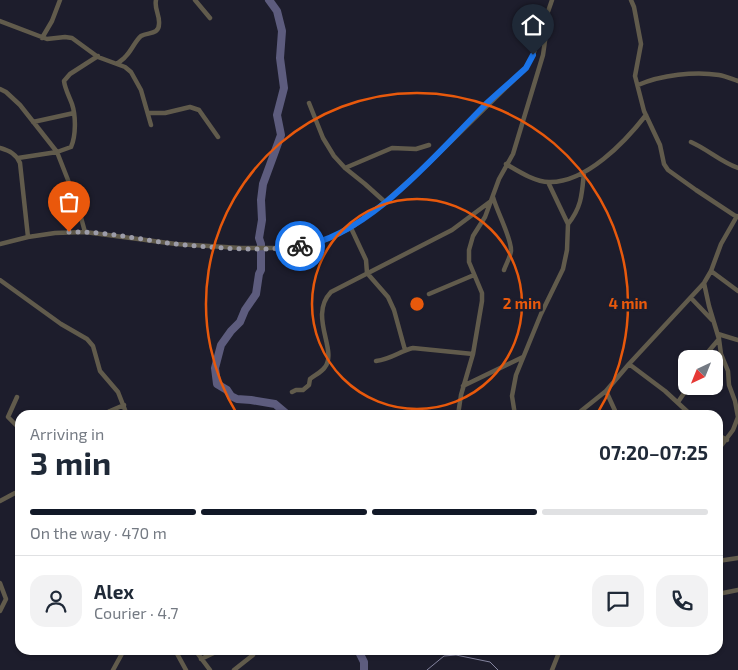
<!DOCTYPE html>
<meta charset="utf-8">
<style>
body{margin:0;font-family:"Exo 2",sans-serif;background:#f2f2f3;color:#1f2937;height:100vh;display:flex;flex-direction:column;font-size:19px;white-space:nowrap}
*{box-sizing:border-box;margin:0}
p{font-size:16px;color:#747a83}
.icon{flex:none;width:28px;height:28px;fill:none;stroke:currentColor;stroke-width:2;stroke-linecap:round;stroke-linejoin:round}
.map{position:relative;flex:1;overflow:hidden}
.sheet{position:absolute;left:15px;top:410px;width:708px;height:245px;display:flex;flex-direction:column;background:#fff;border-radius:15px;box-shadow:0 1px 4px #0004}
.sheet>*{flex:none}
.needle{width:32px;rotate:223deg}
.fabs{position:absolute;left:678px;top:350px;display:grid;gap:10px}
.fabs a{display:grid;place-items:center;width:45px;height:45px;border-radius:10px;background:#fff;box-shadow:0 1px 4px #0004;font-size:25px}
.pin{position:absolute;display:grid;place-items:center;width:42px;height:42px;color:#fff;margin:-51px -21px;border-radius:50% 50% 50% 0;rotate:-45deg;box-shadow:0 0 5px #0007}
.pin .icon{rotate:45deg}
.courier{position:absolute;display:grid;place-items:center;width:50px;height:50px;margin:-25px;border:4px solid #1a73e8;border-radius:50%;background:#fff;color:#222;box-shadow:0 1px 6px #0007}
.head em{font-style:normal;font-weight:700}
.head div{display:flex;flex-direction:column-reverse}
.head{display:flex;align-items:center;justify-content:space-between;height:85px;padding:0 15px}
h1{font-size:32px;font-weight:700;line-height:38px}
.bar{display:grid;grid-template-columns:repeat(4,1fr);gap:8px 5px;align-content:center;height:60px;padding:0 15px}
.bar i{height:6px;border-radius:4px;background:#e0e1e3}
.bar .current{background:#111827}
.bar p{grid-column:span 4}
.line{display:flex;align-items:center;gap:12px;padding:0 15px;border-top:1px solid #e0e1e3}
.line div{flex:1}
.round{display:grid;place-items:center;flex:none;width:52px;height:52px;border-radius:15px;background:#f2f2f3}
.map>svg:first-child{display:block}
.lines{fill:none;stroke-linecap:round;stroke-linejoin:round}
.stream{stroke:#84849f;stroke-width:1}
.river{stroke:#5d5c7e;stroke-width:8}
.street{stroke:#615b4c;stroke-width:4.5}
.done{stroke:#9c9ca9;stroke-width:5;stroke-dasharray:0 9}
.route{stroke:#1a73e8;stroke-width:6}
.ring{fill:none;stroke:#e8590c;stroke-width:2.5}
.centre{fill:#e8590c;stroke:#1d1d2c;stroke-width:2.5}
.ring-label{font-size:15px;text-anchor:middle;font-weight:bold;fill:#e8590c;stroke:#1d1d2c;stroke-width:5;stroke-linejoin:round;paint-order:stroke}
</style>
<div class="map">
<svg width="738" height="670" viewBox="0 0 738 670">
<rect width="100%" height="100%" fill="#1d1d2c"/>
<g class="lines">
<path class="stream" d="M 427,670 L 444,656 L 456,655 L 490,662 L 498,670"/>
<path class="river" d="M 269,0 L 277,11 L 282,31 L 280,58 L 284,88 L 277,115 L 281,135 L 263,184 L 261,200 L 262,220 L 259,238 L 261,244 L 261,270 L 259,274 L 256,294 L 245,310 L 240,322 L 231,331 L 221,345 L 215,368 L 217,384 L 227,390 L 231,396 L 237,399 L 251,400 L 275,404 L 288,415
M 358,650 L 364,662 L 364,670"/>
<path class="street" d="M 195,0 L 210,18
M 631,0 L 634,7 L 641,44 L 635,76 L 644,111 L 660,145 L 664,164 L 668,170 L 696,190 L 737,217
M 0,21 L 47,39 L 65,37 L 72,38 L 98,57 L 125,67 L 131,72 L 141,90 L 151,125
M 42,38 L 52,21 L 60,0
M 117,64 C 120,61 124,59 126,56 C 132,50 135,41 141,36 C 148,32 159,35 159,24 C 160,15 154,9 156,0
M 638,85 C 661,75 695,71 719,75 C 725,76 732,79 738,81
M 0,89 L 6,92 L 20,105 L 57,152 L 77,203 L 85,232
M 309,103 L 323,138 L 334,156 L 345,168 L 365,184 L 385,202
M 149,113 L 165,113 L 190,107 L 199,110 L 218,137
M 33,122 L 74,113
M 691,142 C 707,149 721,162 738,168
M 0,148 C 10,151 16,154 20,163 L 28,237
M 18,158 L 57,152 L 71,147 C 76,136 76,116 72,104 C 69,96 65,89 64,81 L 70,74 L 98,56
M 506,164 C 518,171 535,182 549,182 C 586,183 625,142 646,115
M 345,168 L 392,148 L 416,149 L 429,145
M 493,197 C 497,212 512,239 511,251 C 510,258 506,264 504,270
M 568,224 C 582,207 582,193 584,172
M 351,228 L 366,260 L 367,273 L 388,297 L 394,310 L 405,350
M 0,244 L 28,237 L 55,233 L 85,232 L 176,244 L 241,248 L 290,248 L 319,243 L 351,228 L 385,202 L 430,162 L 526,68 L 533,55 L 552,0
M 711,271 L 738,291
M 0,280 L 61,324 L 87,339 L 93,346 L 100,371 L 118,392 L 127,415
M 429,294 L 474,275
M 691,298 L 712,320
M 718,334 L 738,340
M 702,359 L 719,339 L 709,306 L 704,283
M 376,361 C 392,359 400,351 413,348 L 473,354
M 629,364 L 665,391 L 691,415
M 463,386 L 523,357
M 606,391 L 617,415
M 292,392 L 296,390 L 303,390 L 309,385 L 310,379 C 315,375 322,372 325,367 C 338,350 308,316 331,292 L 452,230 L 491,201
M 17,397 L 8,417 L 20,429
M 678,402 L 689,386
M 103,415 L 110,411 L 124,405
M 458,415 L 461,395 L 473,354 L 482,301 L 482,293 L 469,262 L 469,250 L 473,236 L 485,217 L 499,179 L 513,154 L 543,55 L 548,19
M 515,415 L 512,396 L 516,375 L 541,314 L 563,269 L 567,250 L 568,224 L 548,182
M 576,415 L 606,391 L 629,364 L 704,283 L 711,271 L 721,244 L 737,216
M 718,435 L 727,440
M 718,450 L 733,430 L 738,417 L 735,401 L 729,385 L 728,371 L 721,354 L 719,339
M 0,501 L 15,493 L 20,495
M 718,561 L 738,558
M 0,583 L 6,599 L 0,611
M 718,594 L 738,590
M 175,650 L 186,670
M 195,650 L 210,670
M 201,659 L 220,650
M 113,670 L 124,650
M 234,670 L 253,655
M 552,670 L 560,650"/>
</g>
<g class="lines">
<path class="done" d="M 69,232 C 106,231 141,240 176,244 C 217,248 260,252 300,246"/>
<path class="route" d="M 300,246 C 367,238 439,151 486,104 C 499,92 513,80 526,68 L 533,55"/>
</g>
<g class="ring">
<circle cx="417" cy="304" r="105"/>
<path d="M237 414A211 211 0 1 1 597 414"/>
</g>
<circle cx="417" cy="304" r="8" class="centre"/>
<g class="ring-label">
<text x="522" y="309">2 min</text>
<text x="628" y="309">4 min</text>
</g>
</svg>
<div class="fabs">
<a><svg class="needle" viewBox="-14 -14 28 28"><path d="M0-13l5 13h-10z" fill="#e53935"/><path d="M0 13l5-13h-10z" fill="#747a83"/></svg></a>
</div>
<div class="pin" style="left:69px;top:232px;background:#ea580c"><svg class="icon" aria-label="bag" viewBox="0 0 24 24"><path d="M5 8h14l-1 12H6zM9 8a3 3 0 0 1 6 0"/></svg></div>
<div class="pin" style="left:533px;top:55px;background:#1f2937"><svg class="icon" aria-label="home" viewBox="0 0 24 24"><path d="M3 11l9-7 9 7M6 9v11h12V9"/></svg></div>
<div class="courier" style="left:300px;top:246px"><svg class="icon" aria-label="bike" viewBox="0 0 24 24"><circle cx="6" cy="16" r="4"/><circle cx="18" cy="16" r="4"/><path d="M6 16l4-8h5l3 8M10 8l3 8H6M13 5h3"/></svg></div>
<section class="sheet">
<div class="head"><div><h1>3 min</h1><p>Arriving in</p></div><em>07:20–07:25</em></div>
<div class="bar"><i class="current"></i><i class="current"></i><i class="current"></i><i></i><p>On the way · 470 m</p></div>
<div class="line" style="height:90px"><a class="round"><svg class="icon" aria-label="person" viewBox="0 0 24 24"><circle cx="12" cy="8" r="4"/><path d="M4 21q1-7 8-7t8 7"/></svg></a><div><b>Alex</b><p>Courier · 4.7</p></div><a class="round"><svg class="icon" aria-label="chat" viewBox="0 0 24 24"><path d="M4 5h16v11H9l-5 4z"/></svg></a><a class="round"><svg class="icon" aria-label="phone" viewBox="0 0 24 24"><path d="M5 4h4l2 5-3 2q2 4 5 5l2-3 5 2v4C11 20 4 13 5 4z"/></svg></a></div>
</section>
</div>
